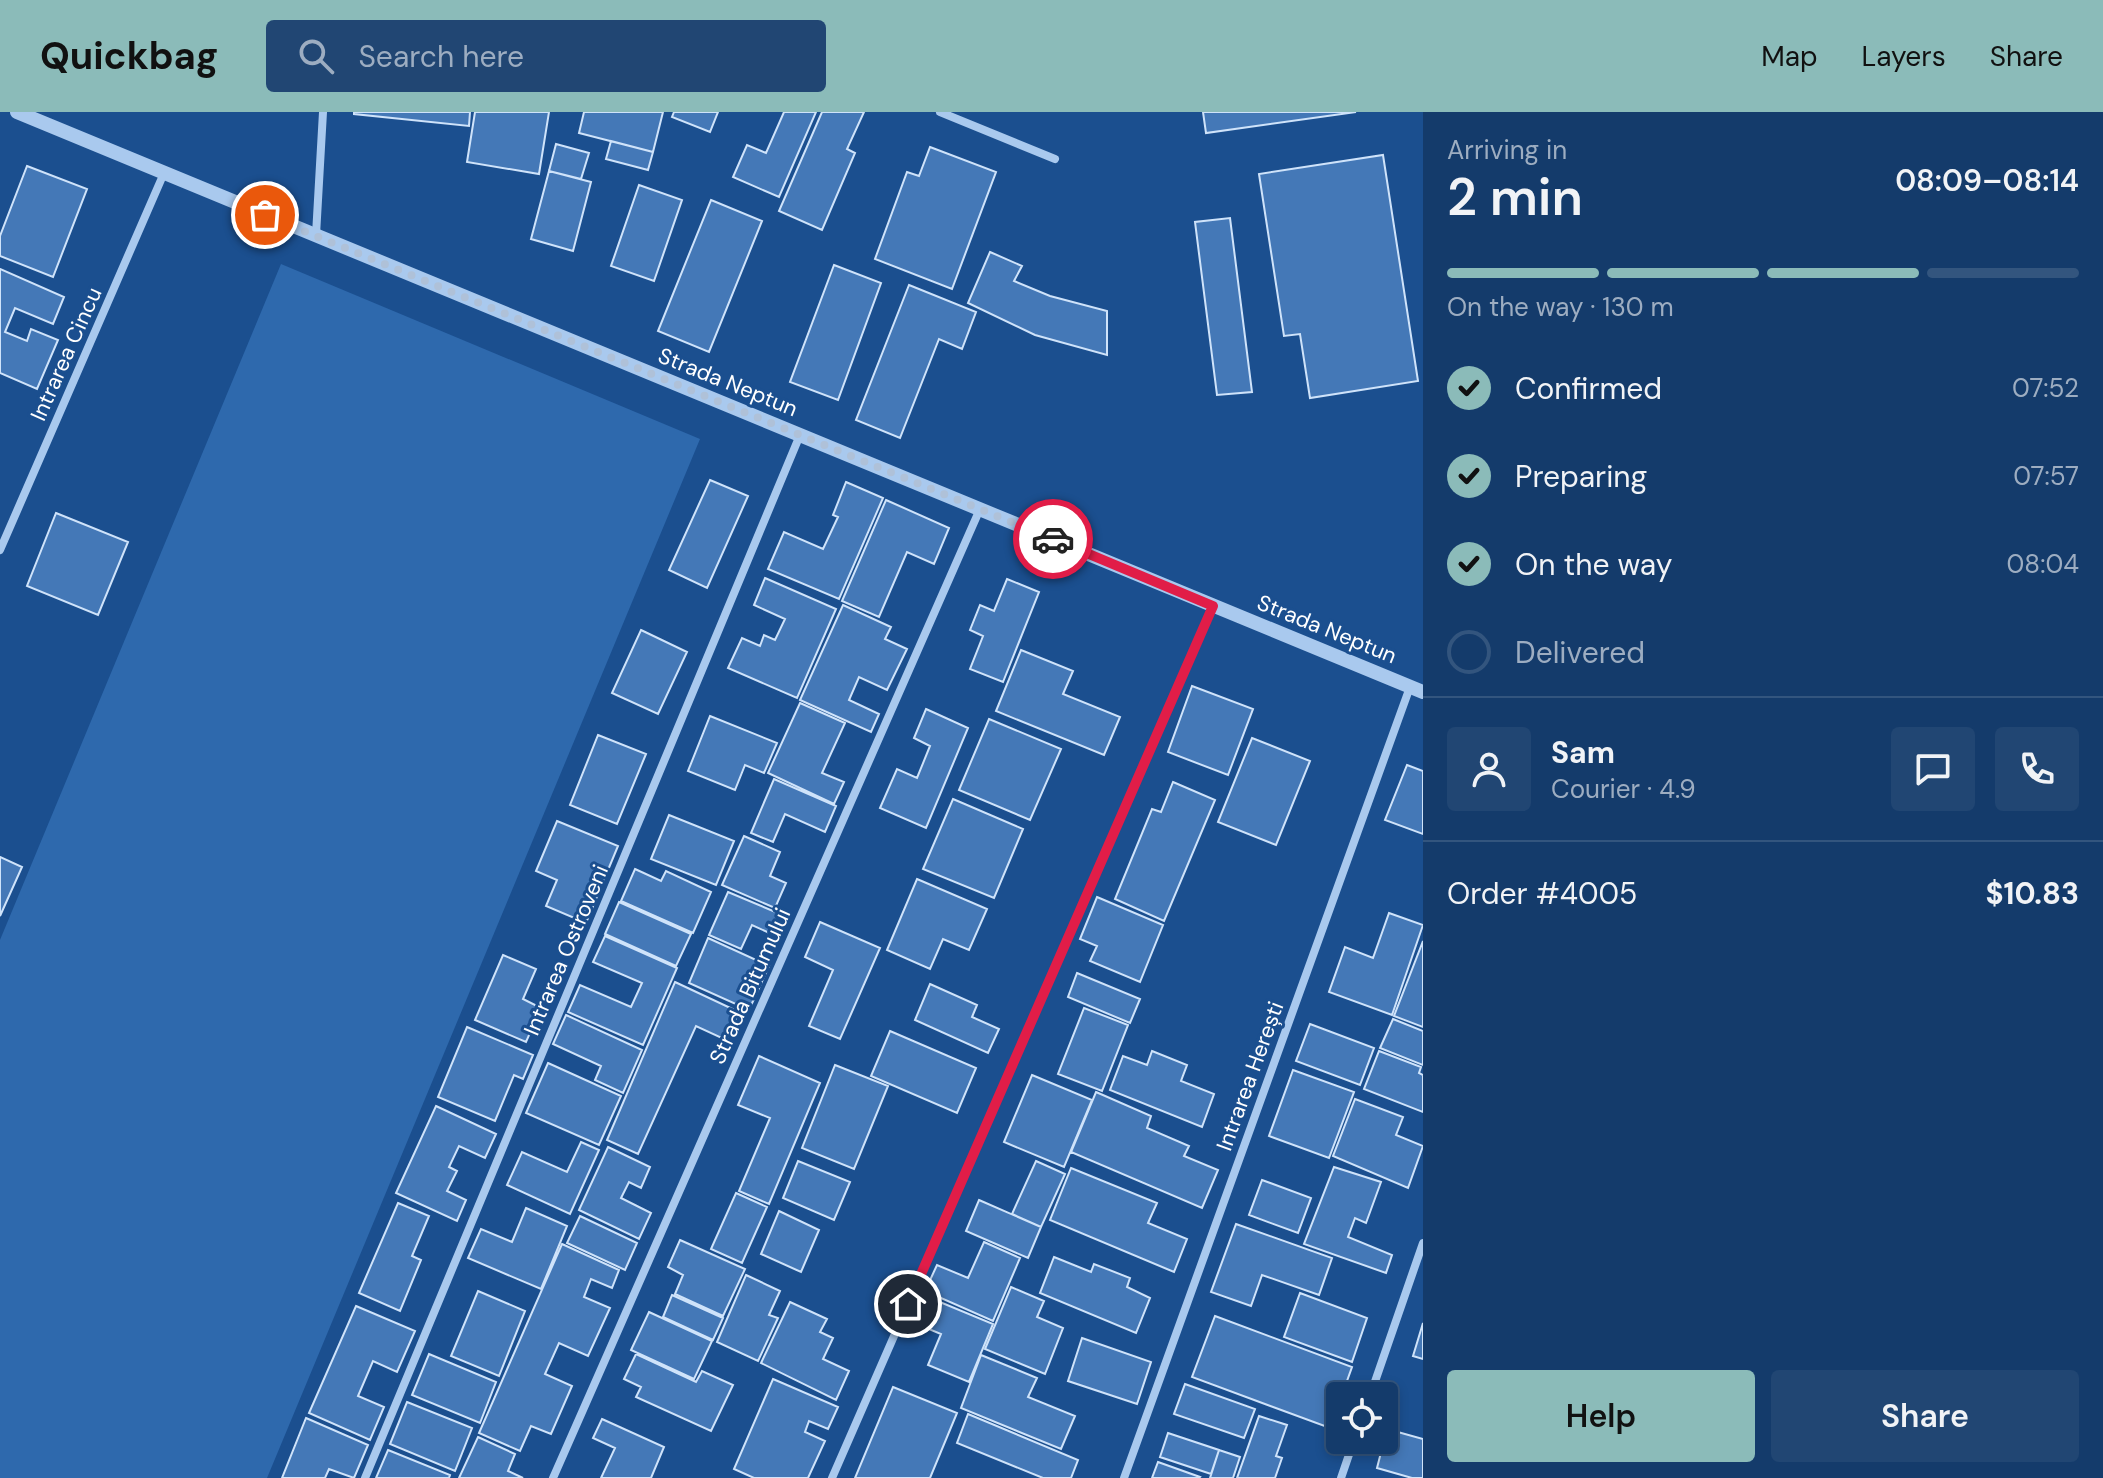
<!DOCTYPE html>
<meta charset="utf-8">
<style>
body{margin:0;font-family:"DM Sans",sans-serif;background:#214673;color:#f1f3f6;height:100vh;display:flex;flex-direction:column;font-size:30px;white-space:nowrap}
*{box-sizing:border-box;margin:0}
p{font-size:26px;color:#9dadc1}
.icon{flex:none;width:44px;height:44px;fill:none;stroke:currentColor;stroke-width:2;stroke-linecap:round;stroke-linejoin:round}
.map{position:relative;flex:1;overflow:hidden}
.details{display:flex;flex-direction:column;background:#143b6b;width:680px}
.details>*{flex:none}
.tools{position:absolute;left:1326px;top:1270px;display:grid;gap:16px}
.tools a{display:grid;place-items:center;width:72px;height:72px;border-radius:8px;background:#143b6b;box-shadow:0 4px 12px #0003,0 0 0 2px #33557e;font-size:40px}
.pin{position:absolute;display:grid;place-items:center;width:68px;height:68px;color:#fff;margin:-34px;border:4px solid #fff;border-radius:50%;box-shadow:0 2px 8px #0007}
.courier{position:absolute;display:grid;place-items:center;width:80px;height:80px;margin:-40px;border:6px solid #e11d48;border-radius:50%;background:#fff;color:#222;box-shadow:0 2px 10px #0007}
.head em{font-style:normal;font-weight:600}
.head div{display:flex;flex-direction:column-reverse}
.head{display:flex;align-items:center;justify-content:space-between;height:136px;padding:0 24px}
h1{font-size:52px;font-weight:600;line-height:60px}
.bar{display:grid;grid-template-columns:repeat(4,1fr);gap:12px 8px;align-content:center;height:96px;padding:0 24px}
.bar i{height:10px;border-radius:6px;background:#33557e}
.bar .selected{background:#8bbbb9}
.bar p{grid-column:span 4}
.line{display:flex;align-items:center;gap:20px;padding:0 24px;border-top:2px solid #33557e}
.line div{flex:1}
.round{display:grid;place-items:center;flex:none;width:84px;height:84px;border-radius:8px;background:#214673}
ol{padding:0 24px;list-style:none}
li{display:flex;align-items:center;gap:24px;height:88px}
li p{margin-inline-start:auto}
li .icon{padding:8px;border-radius:50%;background:#8bbbb9;color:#111;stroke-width:4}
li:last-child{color:#9dadc1}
li i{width:44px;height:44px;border:4px solid #33557e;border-radius:50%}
.primary-button{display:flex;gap:16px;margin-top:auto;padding:16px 24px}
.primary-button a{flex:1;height:92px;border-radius:8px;background:#8bbbb9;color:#111;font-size:32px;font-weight:600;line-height:92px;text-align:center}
.primary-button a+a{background:#214673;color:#f1f3f6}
header{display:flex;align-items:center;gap:48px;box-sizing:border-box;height:112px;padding:0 40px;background:#8bbbb9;color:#111}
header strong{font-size:38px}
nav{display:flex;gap:44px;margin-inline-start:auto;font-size:28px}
.search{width:560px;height:72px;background:#214673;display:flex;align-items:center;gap:20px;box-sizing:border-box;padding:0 28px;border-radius:8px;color:#9dadc1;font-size:30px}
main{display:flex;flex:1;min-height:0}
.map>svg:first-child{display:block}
.green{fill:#2e69ad}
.building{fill:#4478b7;stroke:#cfe3fa;stroke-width:2}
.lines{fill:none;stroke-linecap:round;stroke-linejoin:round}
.minor{stroke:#a9c9ee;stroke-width:8}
.tertiary{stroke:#a9c9ee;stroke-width:14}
.done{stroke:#afc1d8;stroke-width:8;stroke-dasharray:0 14.4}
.route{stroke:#e11d48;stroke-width:10}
.labels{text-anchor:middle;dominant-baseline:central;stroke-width:6;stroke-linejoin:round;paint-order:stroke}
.street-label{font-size:22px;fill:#fff;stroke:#1b4f8f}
</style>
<header>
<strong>Quickbag</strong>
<div class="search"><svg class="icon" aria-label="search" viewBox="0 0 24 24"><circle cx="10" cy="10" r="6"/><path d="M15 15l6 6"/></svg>Search here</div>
<nav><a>Map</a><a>Layers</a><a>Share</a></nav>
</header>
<main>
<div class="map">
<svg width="1423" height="1366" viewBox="0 0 1423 1366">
<rect width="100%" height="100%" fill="#1b4f8f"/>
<path class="green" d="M 281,152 L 700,327 L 267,1366 L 0,1366 L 0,828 Z"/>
<path class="building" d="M 354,0 L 470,0 L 469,14 L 354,2 Z
M 475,0 L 549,0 L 539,62 L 467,50 Z
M 584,0 L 663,0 L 653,40 L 579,21 Z
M 674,0 L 718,0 L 710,20 L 672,5 Z
M 784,0 L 816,0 L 779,85 L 733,65 L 747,33 L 766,41 Z
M 822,0 L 864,0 L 847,37 L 855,41 L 822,118 L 779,99 Z
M 1203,0 L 1356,0 L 1206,21 Z
M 611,29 L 653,40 L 648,58 L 606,47 Z
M 556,32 L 589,41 L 581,67 L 549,59 Z
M 930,35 L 996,60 L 952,177 L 875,147 L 907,60 L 919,64 Z
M 1383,43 L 1418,269 L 1310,286 L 1300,222 L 1284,224 L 1259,62 Z
M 27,54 L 87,77 L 53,165 L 0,144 L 0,124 Z
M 549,59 L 591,70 L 573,139 L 531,127 Z
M 639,73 L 682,88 L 654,169 L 611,154 Z
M 711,88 L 762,109 L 709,240 L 658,219 Z
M 1230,106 L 1252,280 L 1217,283 L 1195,110 Z
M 990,140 L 1022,154 L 1014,169 L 1050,184 L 1107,199 L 1107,243 L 1035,223 L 968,191 Z
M 834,153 L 881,171 L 838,288 L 790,270 Z
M 0,157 L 64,185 L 53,212 L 15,196 L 5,220 L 27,229 L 31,217 L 58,228 L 37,277 L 0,261 Z
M 909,173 L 976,200 L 962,237 L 939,227 L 900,326 L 856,308 Z
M 710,368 L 748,384 L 707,476 L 669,458 Z
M 846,370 L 883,386 L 839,487 L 768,457 L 784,420 L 823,437 L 838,405 L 833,403 Z
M 886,388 L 949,416 L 934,452 L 907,440 L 879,505 L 842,489 Z
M 56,401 L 128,430 L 98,503 L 27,474 Z
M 765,466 L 836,497 L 797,586 L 728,556 L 742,526 L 760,534 L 764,523 L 775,528 L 785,507 L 754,493 Z
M 1007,467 L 1039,480 L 1003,570 L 970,557 L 983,524 L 970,518 L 980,493 L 994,499 Z
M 843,493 L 891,515 L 885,527 L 907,537 L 887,578 L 859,565 L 849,588 L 879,602 L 871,620 L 800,588 Z
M 641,518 L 687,540 L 658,602 L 612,581 Z
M 1021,538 L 1073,559 L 1063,582 L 1120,605 L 1104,643 L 996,599 Z
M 1192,574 L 1253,597 L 1228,663 L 1168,640 Z
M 800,591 L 845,611 L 822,661 L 844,670 L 834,692 L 768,661 Z
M 926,597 L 968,616 L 926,716 L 880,696 L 897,657 L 917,666 L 930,634 L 914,626 Z
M 710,604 L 777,631 L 764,661 L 745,653 L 735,678 L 688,659 Z
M 989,607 L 1061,637 L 1030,708 L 959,678 Z
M 598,623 L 646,642 L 617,712 L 570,693 Z
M 1252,626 L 1310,649 L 1276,733 L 1218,710 Z
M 1407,653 L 1423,659 L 1423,722 L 1385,708 Z
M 774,667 L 836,694 L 825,720 L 785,702 L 773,730 L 751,721 Z
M 1173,670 L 1215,688 L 1164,809 L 1115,787 L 1152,697 L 1161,700 Z
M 953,687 L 1023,717 L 994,786 L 923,757 Z
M 669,703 L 734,729 L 716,773 L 651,747 Z
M 557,709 L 618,734 L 586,811 L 546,794 L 557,768 L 536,759 Z
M 744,724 L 780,740 L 770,764 L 786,771 L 775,796 L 722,773 Z
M 0,745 L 22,755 L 0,804 Z
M 635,757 L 661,769 L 666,759 L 711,780 L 693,821 L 621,789 Z
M 917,767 L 987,797 L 969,838 L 943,827 L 930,857 L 887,838 Z
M 728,780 L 785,804 L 776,824 L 752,813 L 741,837 L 709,823 Z
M 1097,785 L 1163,813 L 1140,870 L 1090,849 L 1097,834 L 1080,827 Z
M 619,790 L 691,822 L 676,854 L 605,822 Z
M 1389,801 L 1423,813 L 1392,903 L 1329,880 L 1345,835 L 1373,846 Z
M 820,810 L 880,836 L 840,927 L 809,914 L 833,858 L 805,845 Z
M 605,824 L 677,856 L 643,933 L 568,900 L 580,873 L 631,895 L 642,871 L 593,850 Z
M 708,826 L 769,854 L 749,898 L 689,871 Z
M 1423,829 L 1423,915 L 1394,904 Z
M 503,843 L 536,857 L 523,887 L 541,896 L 526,930 L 475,908 Z
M 1077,861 L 1140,887 L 1130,911 L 1068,885 Z
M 675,870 L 739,900 L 726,928 L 696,914 L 638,1042 L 607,1028 Z
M 930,872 L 977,893 L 972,905 L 999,917 L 988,941 L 915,908 Z
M 1084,896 L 1128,913 L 1102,979 L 1058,962 Z
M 566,903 L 642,938 L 623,981 L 595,968 L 601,954 L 553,932 Z
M 1393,907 L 1423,919 L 1423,953 L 1380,936 Z
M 1310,912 L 1374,936 L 1360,973 L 1296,949 Z
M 467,915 L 533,943 L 523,967 L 514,963 L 495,1009 L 438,985 Z
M 890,919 L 976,956 L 957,1001 L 871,964 Z
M 1152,939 L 1187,953 L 1181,969 L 1214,982 L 1202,1015 L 1110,978 L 1123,944 L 1147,953 Z
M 1379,939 L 1421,955 L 1419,961 L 1423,963 L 1423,1000 L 1364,977 Z
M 759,944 L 820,971 L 769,1092 L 739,1079 L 770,1006 L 738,993 Z
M 548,951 L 621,984 L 599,1033 L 526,1001 Z
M 835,953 L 888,974 L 854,1057 L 802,1036 Z
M 1293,958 L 1354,980 L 1329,1046 L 1269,1024 Z
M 1032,963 L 1092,988 L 1064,1055 L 1004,1030 Z
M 1096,980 L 1151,1004 L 1147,1016 L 1189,1034 L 1184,1044 L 1218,1058 L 1202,1096 L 1071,1040 Z
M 1355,987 L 1403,1005 L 1396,1023 L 1423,1034 L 1408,1076 L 1333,1044 Z
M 436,994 L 496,1022 L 485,1046 L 459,1034 L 449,1055 L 457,1059 L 447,1079 L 466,1088 L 457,1109 L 396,1081 Z
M 581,1030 L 599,1038 L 570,1102 L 507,1073 L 522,1040 L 567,1060 Z
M 608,1035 L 650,1055 L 641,1076 L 629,1070 L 621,1086 L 651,1101 L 639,1127 L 579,1098 Z
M 798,1049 L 850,1070 L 834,1108 L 783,1086 Z
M 1036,1049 L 1065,1062 L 1041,1115 L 1012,1102 Z
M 1334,1055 L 1381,1070 L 1366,1111 L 1355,1106 L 1348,1125 L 1392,1143 L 1386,1161 L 1304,1132 Z
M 1071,1056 L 1157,1091 L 1148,1111 L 1187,1127 L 1174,1160 L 1050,1108 Z
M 1262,1068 L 1311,1086 L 1298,1121 L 1249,1103 Z
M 736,1081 L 767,1095 L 742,1151 L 711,1137 Z
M 979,1088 L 1041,1115 L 1028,1146 L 966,1119 Z
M 398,1091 L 429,1104 L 412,1144 L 421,1148 L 400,1199 L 359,1181 Z
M 526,1096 L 567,1114 L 541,1177 L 468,1146 L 481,1117 L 512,1130 Z
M 779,1099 L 819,1118 L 801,1160 L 761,1142 Z
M 580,1104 L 637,1131 L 625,1158 L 567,1131 Z
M 1236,1112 L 1332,1146 L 1319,1183 L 1262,1163 L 1251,1194 L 1211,1180 Z
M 680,1128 L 745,1157 L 723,1204 L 675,1182 L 683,1163 L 668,1155 Z
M 984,1130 L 1020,1146 L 993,1209 L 925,1179 L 937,1153 L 968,1166 Z
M 562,1132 L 619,1158 L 612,1176 L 591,1167 L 584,1185 L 610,1196 L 588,1244 L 559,1231 L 545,1262 L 572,1274 L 551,1322 L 531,1314 L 520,1339 L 479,1321 Z
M 1054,1145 L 1091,1160 L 1094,1152 L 1130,1166 L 1127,1175 L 1150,1186 L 1136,1221 L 1040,1181 Z
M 746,1163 L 780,1179 L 769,1203 L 778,1206 L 758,1249 L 717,1230 Z
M 1011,1175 L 1044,1189 L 1037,1205 L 1063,1216 L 1045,1262 L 985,1237 Z
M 478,1179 L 525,1199 L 499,1264 L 451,1244 Z
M 1300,1181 L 1367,1206 L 1352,1250 L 1284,1225 Z
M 672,1183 L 723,1206 L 713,1228 L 663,1205 Z
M 923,1183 L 993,1212 L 969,1270 L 928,1253 L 941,1222 L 912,1210 Z
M 790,1190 L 827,1207 L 820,1220 L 833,1226 L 823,1247 L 849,1259 L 836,1288 L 761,1251 Z
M 356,1194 L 415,1219 L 397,1260 L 373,1249 L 358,1284 L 384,1295 L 370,1328 L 309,1301 Z
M 649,1200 L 712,1229 L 694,1267 L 631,1238 Z
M 1215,1204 L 1352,1255 L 1330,1316 L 1192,1265 Z
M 1423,1211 L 1423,1247 L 1413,1244 Z
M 1082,1226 L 1151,1250 L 1137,1292 L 1068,1269 Z
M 429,1242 L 496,1270 L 480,1311 L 412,1283 Z
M 636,1242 L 696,1270 L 702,1259 L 733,1273 L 711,1319 L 636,1285 L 641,1275 L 624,1267 Z
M 981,1243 L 1037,1266 L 1028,1285 L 1075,1304 L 1061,1337 L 961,1296 Z
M 773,1267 L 838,1295 L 828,1317 L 809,1309 L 805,1320 L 825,1329 L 808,1366 L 754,1366 L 734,1357 Z
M 1185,1272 L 1255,1297 L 1244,1326 L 1174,1302 Z
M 893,1275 L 957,1301 L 930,1366 L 855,1366 Z
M 407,1290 L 472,1316 L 455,1359 L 390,1332 Z
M 968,1302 L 1078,1348 L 1071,1366 L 1043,1366 L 957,1331 Z
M 1259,1304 L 1287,1313 L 1276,1344 L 1282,1346 L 1275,1366 L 1237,1366 Z
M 306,1306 L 368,1333 L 354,1366 L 329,1357 L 325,1366 L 282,1366 Z
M 602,1307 L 664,1335 L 651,1366 L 601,1366 L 615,1336 L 593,1326 Z
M 1387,1317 L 1423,1327 L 1423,1366 L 1412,1366 L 1377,1356 Z
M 1168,1321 L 1219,1338 L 1211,1362 L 1160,1345 Z
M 478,1325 L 515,1342 L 508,1359 L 523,1366 L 459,1366 Z
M 388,1338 L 450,1363 L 449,1366 L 376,1366 Z
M 1219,1338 L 1240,1345 L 1233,1366 L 1210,1366 Z
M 1158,1350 L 1200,1365 L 1199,1366 L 1152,1366 Z"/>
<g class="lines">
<path class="minor" d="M 940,0 L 1055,47
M 316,123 L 323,0
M 0,438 L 164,61
M 1370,1284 L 1423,1131
M 365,1366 L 800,323
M 553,1366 L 980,397
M 832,1366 L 1213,494
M 1124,1366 L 1410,575
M 1341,1366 L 1354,1328"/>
<path class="tertiary" d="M 17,0 L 1423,580"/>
</g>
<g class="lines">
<path class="done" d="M 265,103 L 1053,427"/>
<path class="route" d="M 908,1192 L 1213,494 L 1053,427"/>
</g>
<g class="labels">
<g class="street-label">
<text transform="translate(66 242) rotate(-66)">Intrarea Cincu</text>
<text transform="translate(728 270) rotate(22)">Strada Neptun</text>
<text transform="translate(1327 517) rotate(22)">Strada Neptun</text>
<text transform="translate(566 838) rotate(-67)">Intrarea Ostroveni</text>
<text transform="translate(750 874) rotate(-66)">Strada Bitumului</text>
<text transform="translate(1250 964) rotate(-70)">Intrarea Herești</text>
</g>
</g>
</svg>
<div class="tools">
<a><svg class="icon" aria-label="locate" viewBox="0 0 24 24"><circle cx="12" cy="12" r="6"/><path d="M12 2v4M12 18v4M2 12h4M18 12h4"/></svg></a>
</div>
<div class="pin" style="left:265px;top:103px;background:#ea580c"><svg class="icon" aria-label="bag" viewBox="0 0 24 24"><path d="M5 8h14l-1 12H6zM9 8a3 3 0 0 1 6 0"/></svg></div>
<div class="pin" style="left:908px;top:1192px;background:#1f2937"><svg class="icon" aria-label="home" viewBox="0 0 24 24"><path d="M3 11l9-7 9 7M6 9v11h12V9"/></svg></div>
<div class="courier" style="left:1053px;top:427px"><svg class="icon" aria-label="car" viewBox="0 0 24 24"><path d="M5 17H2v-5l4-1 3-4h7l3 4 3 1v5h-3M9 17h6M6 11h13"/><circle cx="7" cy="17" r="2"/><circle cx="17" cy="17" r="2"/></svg></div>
</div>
<section class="details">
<div class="head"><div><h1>2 min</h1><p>Arriving in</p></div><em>08:09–08:14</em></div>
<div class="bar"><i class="selected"></i><i class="selected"></i><i class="selected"></i><i></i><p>On the way · 130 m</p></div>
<ol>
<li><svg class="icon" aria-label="check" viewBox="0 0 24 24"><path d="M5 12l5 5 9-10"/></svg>Confirmed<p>07:52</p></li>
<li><svg class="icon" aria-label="check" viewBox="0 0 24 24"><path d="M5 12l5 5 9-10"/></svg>Preparing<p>07:57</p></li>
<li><svg class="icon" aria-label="check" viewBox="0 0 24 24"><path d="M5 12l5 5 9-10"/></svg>On the way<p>08:04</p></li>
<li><i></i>Delivered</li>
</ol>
<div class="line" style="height:144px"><a class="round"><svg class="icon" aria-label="person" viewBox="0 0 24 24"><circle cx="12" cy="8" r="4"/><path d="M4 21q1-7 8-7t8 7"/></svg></a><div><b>Sam</b><p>Courier · 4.9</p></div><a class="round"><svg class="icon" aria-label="chat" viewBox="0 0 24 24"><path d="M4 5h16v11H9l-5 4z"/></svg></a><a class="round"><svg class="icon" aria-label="phone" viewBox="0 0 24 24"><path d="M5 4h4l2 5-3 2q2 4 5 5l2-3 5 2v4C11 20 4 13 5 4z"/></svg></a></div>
<div class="line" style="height:104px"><div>Order #4005</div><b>$10.83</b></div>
<div class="primary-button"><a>Help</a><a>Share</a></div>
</section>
</main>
